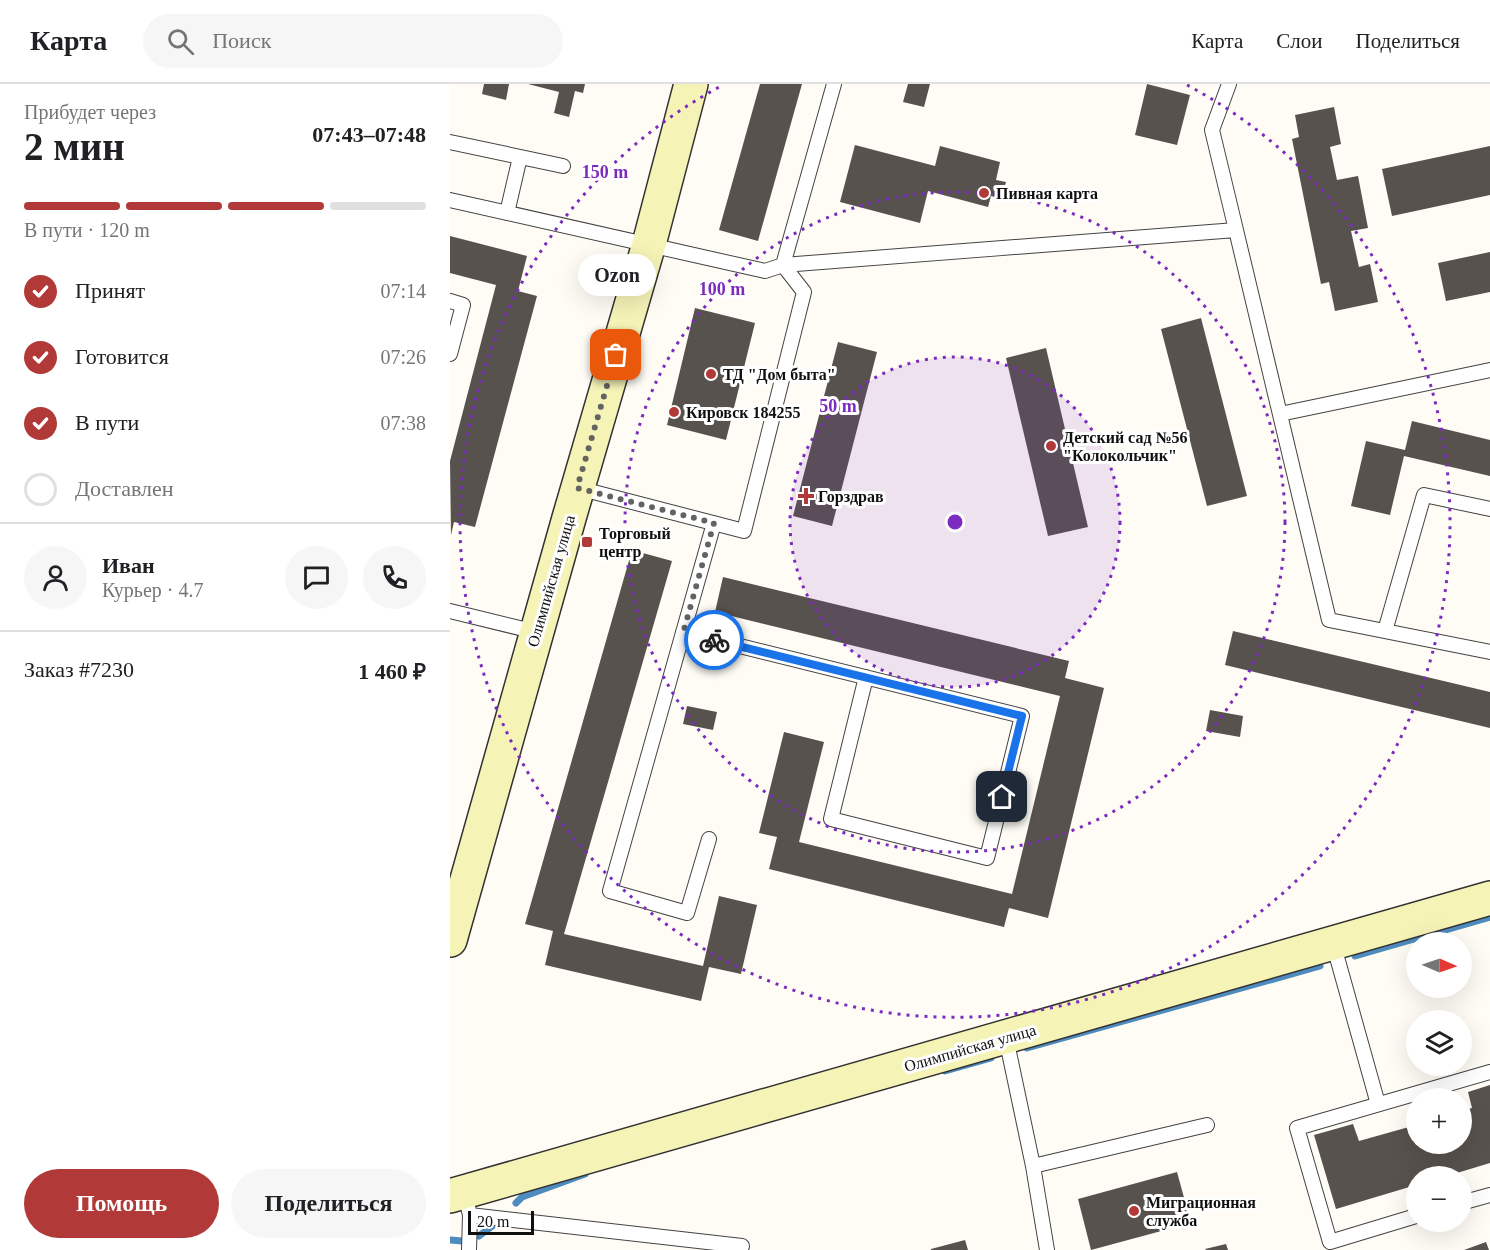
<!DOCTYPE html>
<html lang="ru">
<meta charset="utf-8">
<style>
body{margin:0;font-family:"Times New Roman",serif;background:#f6f6f6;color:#202124;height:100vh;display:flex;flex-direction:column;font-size:22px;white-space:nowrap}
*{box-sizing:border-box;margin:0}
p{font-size:20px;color:#757577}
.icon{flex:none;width:33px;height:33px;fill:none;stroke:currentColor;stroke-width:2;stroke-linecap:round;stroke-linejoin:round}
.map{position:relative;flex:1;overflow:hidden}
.drawer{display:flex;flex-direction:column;background:#fff;width:450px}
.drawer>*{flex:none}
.needle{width:39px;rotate:92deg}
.buttons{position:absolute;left:956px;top:848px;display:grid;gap:12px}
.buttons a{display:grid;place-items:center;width:66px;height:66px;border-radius:50%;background:#fff;box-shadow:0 6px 24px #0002;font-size:30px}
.scale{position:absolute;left:18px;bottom:15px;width:66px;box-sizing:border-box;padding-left:6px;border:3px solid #101010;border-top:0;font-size:16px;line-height:21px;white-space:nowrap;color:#101010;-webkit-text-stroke:4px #fff;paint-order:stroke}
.pin{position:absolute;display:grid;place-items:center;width:51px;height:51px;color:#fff;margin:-26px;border-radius:12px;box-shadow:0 3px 9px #0006}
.courier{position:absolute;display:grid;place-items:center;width:60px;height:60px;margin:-30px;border:4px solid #1a73e8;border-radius:50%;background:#fff;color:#222;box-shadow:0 2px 8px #0007}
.bubble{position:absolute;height:42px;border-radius:21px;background:#fff;box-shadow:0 6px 24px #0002;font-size:20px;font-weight:700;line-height:42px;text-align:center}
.head em{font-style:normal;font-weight:700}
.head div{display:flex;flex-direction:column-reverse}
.head{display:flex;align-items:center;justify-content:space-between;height:102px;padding:0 24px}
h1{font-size:39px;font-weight:700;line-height:45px}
.bar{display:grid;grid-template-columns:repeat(4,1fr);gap:9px 6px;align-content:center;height:72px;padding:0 24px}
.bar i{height:8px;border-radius:4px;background:#e0e0e0}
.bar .selected{background:#b13937}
.bar p{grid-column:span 4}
.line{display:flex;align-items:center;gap:15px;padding:0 24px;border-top:2px solid #e0e0e0}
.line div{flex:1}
.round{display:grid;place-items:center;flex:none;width:63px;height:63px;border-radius:32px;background:#f6f6f6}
ol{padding:0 24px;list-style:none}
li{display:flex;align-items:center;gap:18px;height:66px}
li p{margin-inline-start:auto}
li .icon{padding:6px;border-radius:50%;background:#b13937;color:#fff;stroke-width:4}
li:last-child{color:#757577}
li i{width:33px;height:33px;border:3px solid #e0e0e0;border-radius:50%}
.primary-button{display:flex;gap:12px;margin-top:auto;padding:12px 24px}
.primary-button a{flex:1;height:69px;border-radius:36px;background:#b13937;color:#fff;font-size:24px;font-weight:700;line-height:69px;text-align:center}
.primary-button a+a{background:#f6f6f6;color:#202124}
header{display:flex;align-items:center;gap:36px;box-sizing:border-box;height:84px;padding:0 30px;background:#fff;border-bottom:2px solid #e0e0e0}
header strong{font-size:28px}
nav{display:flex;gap:33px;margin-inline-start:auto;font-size:21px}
.search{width:420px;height:54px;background:#f6f6f6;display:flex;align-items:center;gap:15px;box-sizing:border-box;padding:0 21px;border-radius:33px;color:#757577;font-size:22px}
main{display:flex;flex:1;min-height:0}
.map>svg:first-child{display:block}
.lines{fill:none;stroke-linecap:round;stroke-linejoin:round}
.stream{stroke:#4e8bbe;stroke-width:7}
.building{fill:#58524e}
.lane-casing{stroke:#434343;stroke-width:16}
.secondary-casing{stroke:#323232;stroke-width:36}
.lane{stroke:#fff;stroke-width:14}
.secondary{stroke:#f6f3b7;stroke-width:33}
.done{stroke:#636360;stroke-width:6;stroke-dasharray:0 10.8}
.route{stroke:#1a73e8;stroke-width:8}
.ring{fill:none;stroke:#7b2cbf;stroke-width:3;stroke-dasharray:3 6}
.poi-dot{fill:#b13937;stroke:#fff;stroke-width:2}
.labels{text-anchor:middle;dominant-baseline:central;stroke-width:6;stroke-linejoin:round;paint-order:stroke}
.poi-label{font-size:16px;font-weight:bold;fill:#101010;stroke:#fff;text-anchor:start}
.street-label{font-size:16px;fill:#101010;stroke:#fff}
.centre{fill:#7b2cbf;stroke:#fff;stroke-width:3}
.ring-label{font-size:18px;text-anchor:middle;font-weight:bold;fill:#7b2cbf;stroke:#fff;stroke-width:6;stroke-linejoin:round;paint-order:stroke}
</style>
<header>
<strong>Карта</strong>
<div class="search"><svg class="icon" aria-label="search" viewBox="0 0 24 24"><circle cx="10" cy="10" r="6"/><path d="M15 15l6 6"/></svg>Поиск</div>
<nav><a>Карта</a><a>Слои</a><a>Поделиться</a></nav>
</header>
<main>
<section class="drawer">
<div class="head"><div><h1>2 мин</h1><p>Прибудет через</p></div><em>07:43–07:48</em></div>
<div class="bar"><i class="selected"></i><i class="selected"></i><i class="selected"></i><i></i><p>В пути · 120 m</p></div>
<ol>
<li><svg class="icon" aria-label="check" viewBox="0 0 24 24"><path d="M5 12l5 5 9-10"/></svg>Принят<p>07:14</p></li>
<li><svg class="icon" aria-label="check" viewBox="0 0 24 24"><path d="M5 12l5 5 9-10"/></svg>Готовится<p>07:26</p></li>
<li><svg class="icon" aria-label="check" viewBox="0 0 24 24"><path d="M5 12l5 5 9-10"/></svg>В пути<p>07:38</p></li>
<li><i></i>Доставлен</li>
</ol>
<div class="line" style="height:108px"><a class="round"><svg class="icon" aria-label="person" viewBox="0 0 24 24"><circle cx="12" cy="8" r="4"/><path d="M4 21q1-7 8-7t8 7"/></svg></a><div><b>Иван</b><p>Курьер · 4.7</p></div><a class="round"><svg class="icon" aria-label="chat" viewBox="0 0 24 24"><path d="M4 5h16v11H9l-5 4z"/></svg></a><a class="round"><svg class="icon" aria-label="phone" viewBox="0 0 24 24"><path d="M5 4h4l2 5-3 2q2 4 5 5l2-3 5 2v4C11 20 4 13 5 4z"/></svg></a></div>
<div class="line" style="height:78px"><div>Заказ #7230</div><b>1 460 ₽</b></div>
<div class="primary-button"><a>Помощь</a><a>Поделиться</a></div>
</section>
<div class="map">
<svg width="1040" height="1166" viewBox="0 0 1040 1166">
<rect width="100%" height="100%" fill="#fefcf5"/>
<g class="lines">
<path class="stream" d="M 905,872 L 1040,833
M 577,964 L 870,882
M 495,987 L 541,974
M 66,1119 L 72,1113 L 135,1090
M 29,1152 L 45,1140
M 0,1156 L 12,1157"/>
</g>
<path class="building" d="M 34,0 L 59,0 L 56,16 L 32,10 Z
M 78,0 L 135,0 L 133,9 L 125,7 L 119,33 L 104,29 L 109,8 Z
M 310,0 L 352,0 L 308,157 L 269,146 Z
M 458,0 L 480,0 L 474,23 L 453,18 Z
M 697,0 L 740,11 L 727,61 L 685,51 Z
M 884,23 L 891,60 L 880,63 L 887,96 L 908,92 L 918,144 L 901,147 L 909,183 L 920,180 L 928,218 L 885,227 L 879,198 L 871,200 L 842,55 L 849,53 L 845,31 Z
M 405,61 L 485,82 L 490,62 L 550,78 L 546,96 L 556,98 L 551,115 L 541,112 L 538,123 L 478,107 L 470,139 L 390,118 Z
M 1040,62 L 1040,111 L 942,132 L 932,85 Z
M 0,152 L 77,172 L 68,207 L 87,212 L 25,443 L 4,438 L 1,451 L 0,377 L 46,201 L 0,189 Z
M 1040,168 L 1040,208 L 996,217 L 988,179 Z
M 245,224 L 305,239 L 276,356 L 217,341 Z
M 751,234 L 797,412 L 757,422 L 711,245 Z
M 388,258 L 427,268 L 382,442 L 343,432 Z
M 596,264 L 638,443 L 598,452 L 556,274 Z
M 962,337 L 1040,356 L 1040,392 L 954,372 L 940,431 L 901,422 L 916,357 L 955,366 Z
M 182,466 L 222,477 L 114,850 L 253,882 L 269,812 L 307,821 L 291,890 L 259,883 L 251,917 L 95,881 L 103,847 L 75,840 Z
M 273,493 L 619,577 L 615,594 L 654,604 L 598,834 L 559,824 L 554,843 L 319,785 L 327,753 L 309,749 L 334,648 L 374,658 L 349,758 L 562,810 L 610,612 L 265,528 Z
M 783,547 L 1040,608 L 1040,644 L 775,581 Z
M 237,622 L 267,628 L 263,646 L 233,640 Z
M 760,626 L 793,632 L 790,653 L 756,647 Z
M 1040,1001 L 1040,1079 L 997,1092 L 966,1092 L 966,1101 L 886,1125 L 864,1051 L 903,1040 L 909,1057 L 966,1041 L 966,1059 L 1011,1059 L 1011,1027 L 1022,1024 L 1018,1008 Z
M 727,1088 L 741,1139 L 641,1166 L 628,1115 Z
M 515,1156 L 518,1166 L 481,1166 L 481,1165 Z
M 1036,1158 L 1039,1166 L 1014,1166 Z
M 776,1160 L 778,1166 L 756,1166 L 755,1165 Z"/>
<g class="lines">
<defs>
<path id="lane" d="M 0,58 L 113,82
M 0,116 L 315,187 L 333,181 L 786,146 L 762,46 L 779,0
M 57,129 L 70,73
M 786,146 L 879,536 L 1040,568
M 0,217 L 13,221 L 0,270
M 830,330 L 1040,286
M 128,404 L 294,447 L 354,208 L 333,181 L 384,0
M 0,527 L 86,548
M 935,547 L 974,411 L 1040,425
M 233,548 L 572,632 L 537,774 L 381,735 L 416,593
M 259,755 L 237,829 L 160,807 L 264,439
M 883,859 L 928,1020
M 556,954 L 583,1082 L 597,1166
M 583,1082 L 757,1041
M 1011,1119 L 1040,1111
M 18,1123 L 20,1131 L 19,1166
M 20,1131 L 292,1162
M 966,1132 L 880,1158 L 847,1044 L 1040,988"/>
<path id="secondary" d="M 0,856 L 119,434 L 199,160 L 241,0
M 0,1112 L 1040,814"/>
</defs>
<use href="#lane" class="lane-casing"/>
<use href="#secondary" class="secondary-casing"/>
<use href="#lane" class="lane"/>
<use href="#secondary" class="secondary"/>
</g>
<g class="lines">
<path class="done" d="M 166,271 L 127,404 L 264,439 L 233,549 L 264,556"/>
<path class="route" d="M 264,556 L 572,632 L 552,713"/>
</g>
<circle cx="505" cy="438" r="165" fill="#7b2cbf" fill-opacity=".12"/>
<g class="ring">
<circle cx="505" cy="438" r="165"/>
<circle cx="505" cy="438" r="330"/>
<path d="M737 1A495 495 0 1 1 273 1"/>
</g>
<g class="poi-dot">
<circle cx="534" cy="109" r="6"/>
<circle cx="261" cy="290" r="6"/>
<circle cx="224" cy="328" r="6"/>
<circle cx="601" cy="362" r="6"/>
<path d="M353 403h6v6h6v6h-6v6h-6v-6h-6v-6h6z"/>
<rect x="131" y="452" width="12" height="12" rx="3"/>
<circle cx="684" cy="1127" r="6"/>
</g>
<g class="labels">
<g class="poi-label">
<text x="546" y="109">Пивная карта</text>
<text x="273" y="290">ТД "Дом быта"</text>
<text x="236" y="328">Кировск 184255</text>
<text x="613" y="353">Детский сад №56<tspan x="613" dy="18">"Колокольчик"</tspan></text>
<text x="368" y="412">Горздрав</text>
<text x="149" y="449">Торговый<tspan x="149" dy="18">центр</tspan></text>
<text x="696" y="1118">Миграционная<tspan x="696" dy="18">служба</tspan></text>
</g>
<g class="street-label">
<text transform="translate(101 497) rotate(-74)">Олимпийская улица</text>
<text transform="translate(520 964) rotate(-16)">Олимпийская улица</text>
</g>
</g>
<circle cx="505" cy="438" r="9" class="centre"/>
<g class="ring-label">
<text x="155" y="94">150 m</text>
<text x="272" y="211">100 m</text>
<text x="388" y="328">50 m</text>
</g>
</svg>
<div class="buttons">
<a><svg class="needle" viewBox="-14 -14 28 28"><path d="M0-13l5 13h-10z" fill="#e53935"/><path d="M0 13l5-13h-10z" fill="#757577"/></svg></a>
<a><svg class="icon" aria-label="layers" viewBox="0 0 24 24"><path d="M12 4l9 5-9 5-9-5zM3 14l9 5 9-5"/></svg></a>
<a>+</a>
<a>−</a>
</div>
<div class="scale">20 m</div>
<div class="pin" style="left:166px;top:271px;background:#ea580c"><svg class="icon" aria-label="bag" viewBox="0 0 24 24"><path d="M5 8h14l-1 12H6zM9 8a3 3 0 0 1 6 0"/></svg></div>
<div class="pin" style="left:552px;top:713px;background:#1f2937"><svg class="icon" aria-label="home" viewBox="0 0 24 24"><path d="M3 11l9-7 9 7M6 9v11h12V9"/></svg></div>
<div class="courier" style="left:264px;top:556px"><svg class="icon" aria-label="bike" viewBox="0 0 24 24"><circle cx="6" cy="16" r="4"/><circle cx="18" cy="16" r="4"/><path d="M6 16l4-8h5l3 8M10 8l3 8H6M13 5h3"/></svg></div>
<div class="bubble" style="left:128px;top:170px;width:78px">Ozon</div>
</div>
</main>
